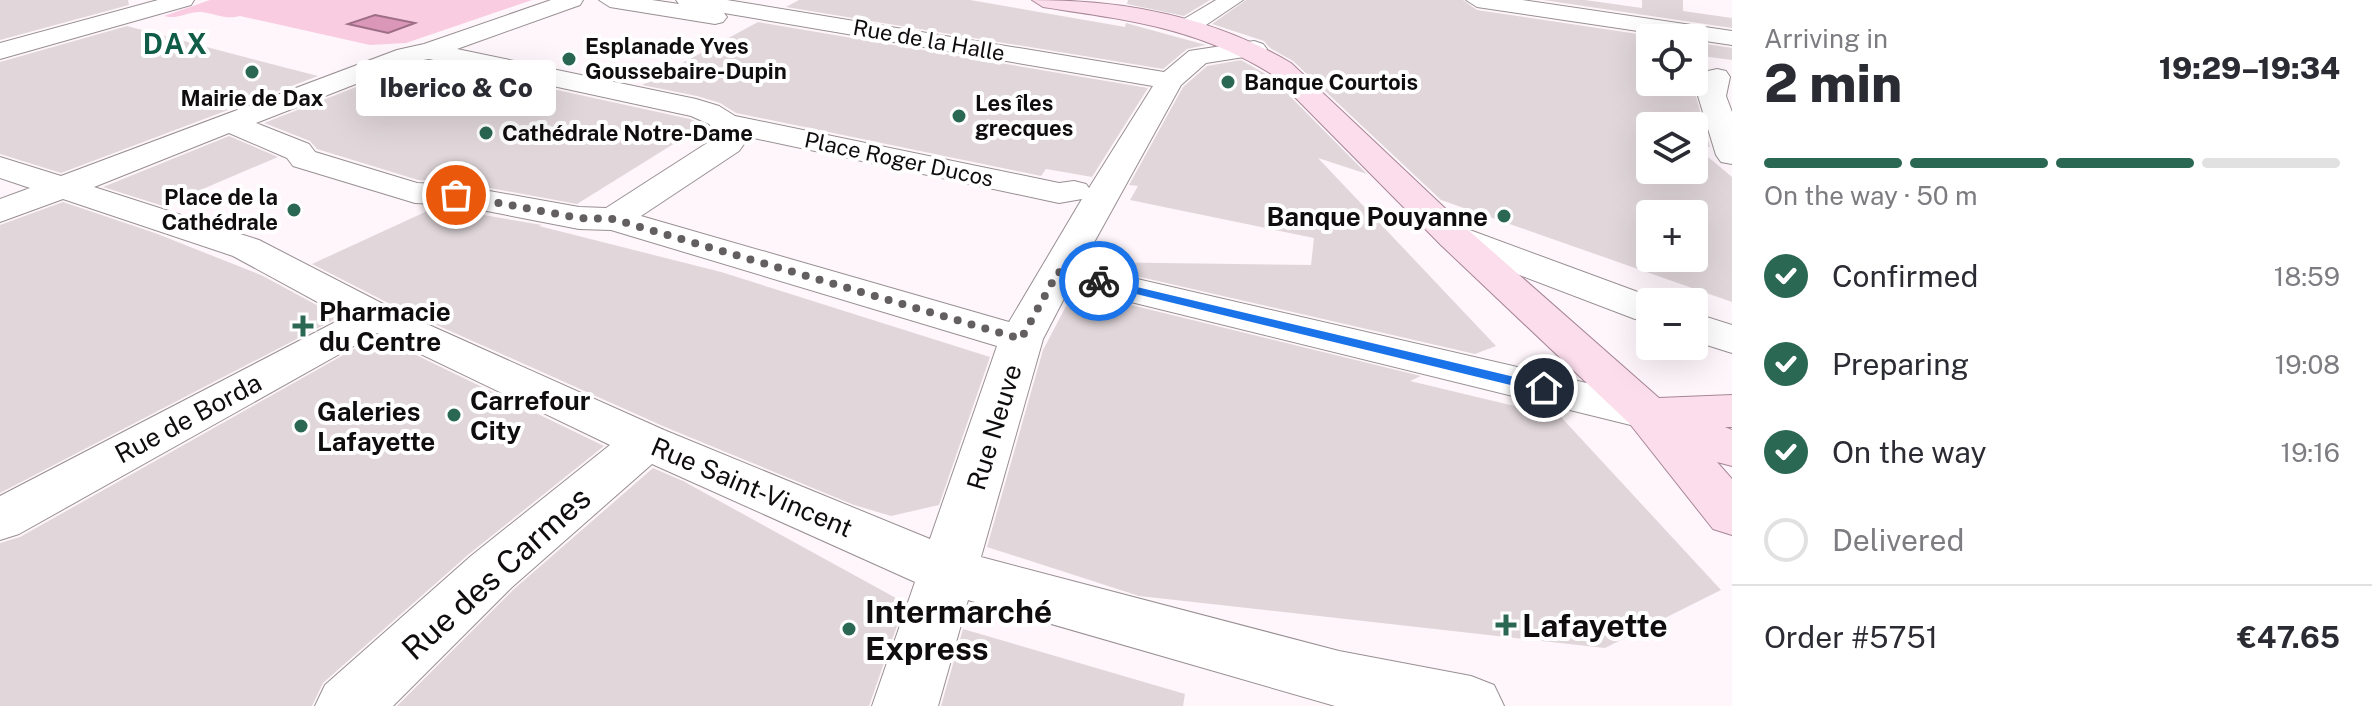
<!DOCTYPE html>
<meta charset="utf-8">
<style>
body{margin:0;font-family:"Public Sans",sans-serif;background:#f2f2f3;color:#2b2b33;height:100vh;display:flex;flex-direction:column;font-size:30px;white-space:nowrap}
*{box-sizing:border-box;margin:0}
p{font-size:26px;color:#7c7c81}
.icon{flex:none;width:44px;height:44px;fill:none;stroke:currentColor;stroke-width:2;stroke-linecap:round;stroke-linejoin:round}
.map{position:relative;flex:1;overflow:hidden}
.panel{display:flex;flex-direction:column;background:#fff;width:640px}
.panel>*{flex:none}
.tools{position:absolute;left:1636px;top:24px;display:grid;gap:16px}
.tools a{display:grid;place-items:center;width:72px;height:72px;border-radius:8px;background:#fff;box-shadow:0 8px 32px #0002;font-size:40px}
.pin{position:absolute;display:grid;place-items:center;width:68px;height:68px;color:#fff;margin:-34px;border:4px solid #fff;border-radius:50%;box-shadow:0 2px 8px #0007}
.courier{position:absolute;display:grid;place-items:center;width:80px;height:80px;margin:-40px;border:6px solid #1a73e8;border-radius:50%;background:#fff;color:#222;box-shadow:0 2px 10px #0007}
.bubble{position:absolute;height:56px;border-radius:8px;background:#fff;box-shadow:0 8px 32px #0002;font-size:26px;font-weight:800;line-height:56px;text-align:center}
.head em{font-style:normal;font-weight:800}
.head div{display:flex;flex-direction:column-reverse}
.head{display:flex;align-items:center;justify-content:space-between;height:136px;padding:0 32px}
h1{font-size:52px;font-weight:800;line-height:60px}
.bar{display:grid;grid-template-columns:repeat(4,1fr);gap:12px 8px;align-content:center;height:96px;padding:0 32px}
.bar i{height:10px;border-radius:6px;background:#e1e1e2}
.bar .on{background:#2b6854}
.bar p{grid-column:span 4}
.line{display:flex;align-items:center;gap:20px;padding:0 32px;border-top:2px solid #e1e1e2}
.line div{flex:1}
ol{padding:0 32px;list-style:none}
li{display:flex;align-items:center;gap:24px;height:88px}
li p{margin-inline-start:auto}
li .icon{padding:8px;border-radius:50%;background:#2b6854;color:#fff;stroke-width:4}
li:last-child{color:#7c7c81}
li i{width:44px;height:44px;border:4px solid #e1e1e2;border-radius:50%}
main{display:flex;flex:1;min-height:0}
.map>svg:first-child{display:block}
.green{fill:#facce1}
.water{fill:#da97b8;stroke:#9d6e85;stroke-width:2}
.building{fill:#e1d7db;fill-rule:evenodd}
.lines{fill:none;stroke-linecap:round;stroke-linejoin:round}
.minor-casing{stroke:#988f93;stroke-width:2}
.major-casing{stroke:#a78695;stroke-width:2}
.minor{fill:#fff;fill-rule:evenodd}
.major{fill:#fbddeb;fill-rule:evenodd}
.route{fill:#1a73e8}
.done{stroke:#635f61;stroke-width:8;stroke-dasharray:0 14.4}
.poi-dot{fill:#2b6854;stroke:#fff;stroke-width:3}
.labels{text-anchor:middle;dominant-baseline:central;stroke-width:8;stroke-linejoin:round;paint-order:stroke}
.far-street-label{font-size:22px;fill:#100d0e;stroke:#fff}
.far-poi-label{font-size:22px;font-weight:bold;fill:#100d0e;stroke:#fff;text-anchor:start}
.poi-label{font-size:26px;font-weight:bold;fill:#100d0e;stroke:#fff;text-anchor:start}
.street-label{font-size:26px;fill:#100d0e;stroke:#fff}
.far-district-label{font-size:28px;font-weight:bold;letter-spacing:2px;fill:#0f5c47;stroke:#fff}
.near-street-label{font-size:32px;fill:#100d0e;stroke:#fff}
.near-poi-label{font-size:32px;font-weight:bold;fill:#100d0e;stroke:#fff;text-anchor:start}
</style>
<main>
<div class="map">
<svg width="1732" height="706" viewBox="0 0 1732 706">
<rect width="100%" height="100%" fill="#fef6fa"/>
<path class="green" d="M 210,0 L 532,0 L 406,43 L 370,45 L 240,16 C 226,20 216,14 202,12 C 188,11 178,20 164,16 Z"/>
<path class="water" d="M 375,15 L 415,23 L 388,33 L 348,24 Z"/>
<path class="building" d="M 0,0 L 128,0 L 129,5 L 0,40 Z
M 799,0 L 970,0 L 1125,27 L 1126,23 L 1133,25 L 1206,45 L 1187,49 L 1163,69 L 786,7 Z
M 1128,0 L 1210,0 L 1184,16 L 1127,4 Z
M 1246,0 L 1463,0 L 1477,10 L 1665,38 L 1650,38 L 1650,82 L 1692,82 L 1710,147 L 1695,146 L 1732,177 L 1732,302 L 1441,200 L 1293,61 L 1270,48 L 1264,41 L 1212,24 ZM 1650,126 L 1694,126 L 1694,170 L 1650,170 ZM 1650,214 L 1694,214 L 1694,258 L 1650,258 Z
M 1543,0 L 1585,0 L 1642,8 L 1642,0 L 1683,0 L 1683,11 L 1732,18 L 1732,28 Z
M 758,22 L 1148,88 L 1092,177 L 1046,169 L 1041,176 L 736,113 L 720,103 L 697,96 L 642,85 Z
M 127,26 L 283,67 L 318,76 L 61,173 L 0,154 L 0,62 Z
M 1694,42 L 1732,48 L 1732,60 L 1694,55 Z
M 1241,60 L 1271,77 L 1367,174 L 1318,158 L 1496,346 L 1475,354 L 1088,265 L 1089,262 L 1311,265 L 1314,238 L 1130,200 L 1138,186 L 1129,185 L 1183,87 L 1207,66 Z
M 443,65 L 690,119 L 704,125 L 577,204 L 457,182 L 418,180 L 317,149 L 310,141 L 264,123 L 374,80 L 401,82 Z
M 229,136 L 278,157 L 163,206 L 103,187 Z
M 63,202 L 155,233 L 261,275 L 339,317 L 0,493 L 0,225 Z
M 436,207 L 542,225 L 539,226 L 721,272 L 990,357 L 939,505 L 891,516 L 854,505 L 665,427 L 392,305 L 312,264 Z
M 1074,291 L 1421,376 L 1410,381 L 1561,417 L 1721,590 L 1605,648 L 1139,596 L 987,547 L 1043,350 Z
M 377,336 L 604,446 L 469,554 L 323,683 L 312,706 L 0,706 L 0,543 L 20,537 Z
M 653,468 L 683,481 L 905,603 L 869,706 L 397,706 L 513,590 Z
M 963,629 L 1185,694 L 1183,706 L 941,706 Z"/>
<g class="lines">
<defs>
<path id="minor" d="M 158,0 L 194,0 L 191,5 L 0,59 L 0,43 Z
M 551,0 L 583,0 L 580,5 L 457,49 L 696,99 L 719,106 L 735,116 L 1059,183 L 1074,181 L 1086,184 L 1089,188 L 1153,86 L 724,13 L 727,17 L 723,22 L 715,24 L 610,7 L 599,0 L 652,0 L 679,4 L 676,0 L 727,0 L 1164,72 L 1189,51 L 1254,41 L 1263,44 L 1267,49 L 1263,54 L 1206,63 L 1181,85 L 1081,266 L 1647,397 L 1664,402 L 1671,413 L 1664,424 L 1647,429 L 1070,287 L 1043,339 L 981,557 L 1339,651 L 1471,676 L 1494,685 L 1504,706 L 1335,706 L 968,600 L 938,706 L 872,706 L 915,582 L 652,464 L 511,588 L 393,706 L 315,706 L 325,685 L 471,556 L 610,445 L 377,333 L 19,534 L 0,540 L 0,496 L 345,317 L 233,256 L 63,199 L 0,222 L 0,199 L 30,188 L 0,178 L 0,157 L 61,176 L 397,50 L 424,44 ZM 429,59 L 691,116 L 709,124 L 718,136 L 606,208 L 579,207 L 456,185 L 417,183 L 315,152 L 309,144 L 256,123 L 412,62 ZM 229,133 L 287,158 L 293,166 L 415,203 L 456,205 L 579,229 L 611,230 L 997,346 L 930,539 L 664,430 L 391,308 L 259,240 L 94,187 ZM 749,137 L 1059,203 L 1082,199 L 1009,322 L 641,216 L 739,151 Z
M 1216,0 L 1243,0 L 1200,29 L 1184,29 L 1180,24 L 1184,19 Z
M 1466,0 L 1522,0 L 1732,31 L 1732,45 L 1477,7 Z
M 1717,69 L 1726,71 L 1730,77 L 1726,96 L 1732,112 L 1732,164 L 1721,162 L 1716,155 L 1698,96 L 1708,71 Z
M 1454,226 L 1467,229 L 1665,302 L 1650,302 L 1650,322 L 1635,319 L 1441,245 L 1436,237 L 1441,229 Z
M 1694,313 L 1732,325 L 1732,353 L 1694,341 Z"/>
<path id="major" d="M 1032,0 C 1124,0 1211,16 1291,63 L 1467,229 L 1659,398 L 1732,395 L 1732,427 L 1725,427 L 1732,430 L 1732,466 L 1717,462 L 1732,479 L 1732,535 L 1713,529 L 1630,424 L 1441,245 L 1273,75 C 1199,28 1128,20 1043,7 Z"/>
</defs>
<use href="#minor" class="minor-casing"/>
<use href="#major" class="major-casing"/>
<use href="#minor" class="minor"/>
<use href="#major" class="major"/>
</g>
<path class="route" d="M 1099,278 L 1544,384 L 1551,388 L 1544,393 L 1095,284 L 1093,281 Z"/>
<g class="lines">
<path class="done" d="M 456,195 L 579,218 L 613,219 L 1021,339 L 1058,272 L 1099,281"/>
</g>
<g class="poi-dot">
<circle cx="569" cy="59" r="8"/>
<circle cx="252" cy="72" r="8"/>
<circle cx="1228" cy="82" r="8"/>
<circle cx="959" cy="116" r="8"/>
<circle cx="486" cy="133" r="8"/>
<circle cx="294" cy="210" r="8"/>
<circle cx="1504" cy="216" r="8"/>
<path d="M299 314h8v8h8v8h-8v8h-8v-8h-8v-8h8z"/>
<circle cx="454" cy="415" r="8"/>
<circle cx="301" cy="426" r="8"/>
<path d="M1502 613h8v8h8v8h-8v8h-8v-8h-8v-8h8z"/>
<circle cx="849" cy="629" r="8"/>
</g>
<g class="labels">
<g class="far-street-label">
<text transform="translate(929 40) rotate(10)">Rue de la Halle</text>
<text transform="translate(899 159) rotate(12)">Place Roger Ducos</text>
</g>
<g class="far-poi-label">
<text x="585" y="46">Esplanade Yves<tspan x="585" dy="25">Goussebaire-Dupin</tspan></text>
<text x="1244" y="82">Banque Courtois</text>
<text x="252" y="98" text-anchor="middle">Mairie de Dax</text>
<text x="975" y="103">Les îles<tspan x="975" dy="25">grecques</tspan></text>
<text x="502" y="133">Cathédrale Notre-Dame</text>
<text x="278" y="197" text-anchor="end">Place de la<tspan x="278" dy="25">Cathédrale</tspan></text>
</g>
<g class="poi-label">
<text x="1488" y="216" text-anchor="end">Banque Pouyanne</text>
<text x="319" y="311">Pharmacie<tspan x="319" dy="30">du Centre</tspan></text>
<text x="470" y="400">Carrefour<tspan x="470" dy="30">City</tspan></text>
<text x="317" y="411">Galeries<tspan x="317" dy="30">Lafayette</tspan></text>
</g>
<g class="street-label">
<text transform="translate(188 418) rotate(-28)">Rue de Borda</text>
<text transform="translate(994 427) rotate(-73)">Rue Neuve</text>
<text transform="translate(752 487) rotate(23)">Rue Saint-Vincent</text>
</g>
<g class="far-district-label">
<text x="176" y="43">DAX</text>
</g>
<g class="near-street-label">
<text transform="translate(496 573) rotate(-42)">Rue des Carmes</text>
</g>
<g class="near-poi-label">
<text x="865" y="611">Intermarché<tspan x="865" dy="37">Express</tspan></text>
<text x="1522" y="625">Lafayette</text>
</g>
</g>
</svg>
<div class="tools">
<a><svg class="icon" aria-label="locate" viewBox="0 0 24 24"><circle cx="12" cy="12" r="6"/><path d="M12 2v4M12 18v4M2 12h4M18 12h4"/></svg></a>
<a><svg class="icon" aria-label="layers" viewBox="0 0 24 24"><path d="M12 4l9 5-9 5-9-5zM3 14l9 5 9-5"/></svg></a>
<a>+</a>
<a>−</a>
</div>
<div class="pin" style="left:456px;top:195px;background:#ea580c"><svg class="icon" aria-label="bag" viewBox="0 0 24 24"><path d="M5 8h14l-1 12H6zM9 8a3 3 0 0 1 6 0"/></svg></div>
<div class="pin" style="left:1544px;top:388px;background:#1f2937"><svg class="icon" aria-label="home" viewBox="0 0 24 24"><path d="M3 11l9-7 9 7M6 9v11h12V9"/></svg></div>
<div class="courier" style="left:1099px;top:281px"><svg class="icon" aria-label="bike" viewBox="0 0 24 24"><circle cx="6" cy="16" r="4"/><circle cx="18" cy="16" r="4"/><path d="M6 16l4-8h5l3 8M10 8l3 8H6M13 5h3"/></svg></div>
<div class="bubble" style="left:356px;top:60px;width:200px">Iberico &amp; Co</div>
</div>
<section class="panel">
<div class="head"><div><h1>2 min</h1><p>Arriving in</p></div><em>19:29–19:34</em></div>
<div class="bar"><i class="on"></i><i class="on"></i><i class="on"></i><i></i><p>On the way · 50 m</p></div>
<ol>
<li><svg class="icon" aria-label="check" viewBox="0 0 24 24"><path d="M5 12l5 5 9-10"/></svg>Confirmed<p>18:59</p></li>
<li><svg class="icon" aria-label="check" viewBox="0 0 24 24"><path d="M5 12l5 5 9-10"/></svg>Preparing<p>19:08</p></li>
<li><svg class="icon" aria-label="check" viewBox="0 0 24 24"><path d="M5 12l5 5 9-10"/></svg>On the way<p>19:16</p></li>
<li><i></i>Delivered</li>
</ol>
<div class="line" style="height:104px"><div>Order #5751</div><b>€47.65</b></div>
</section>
</main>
